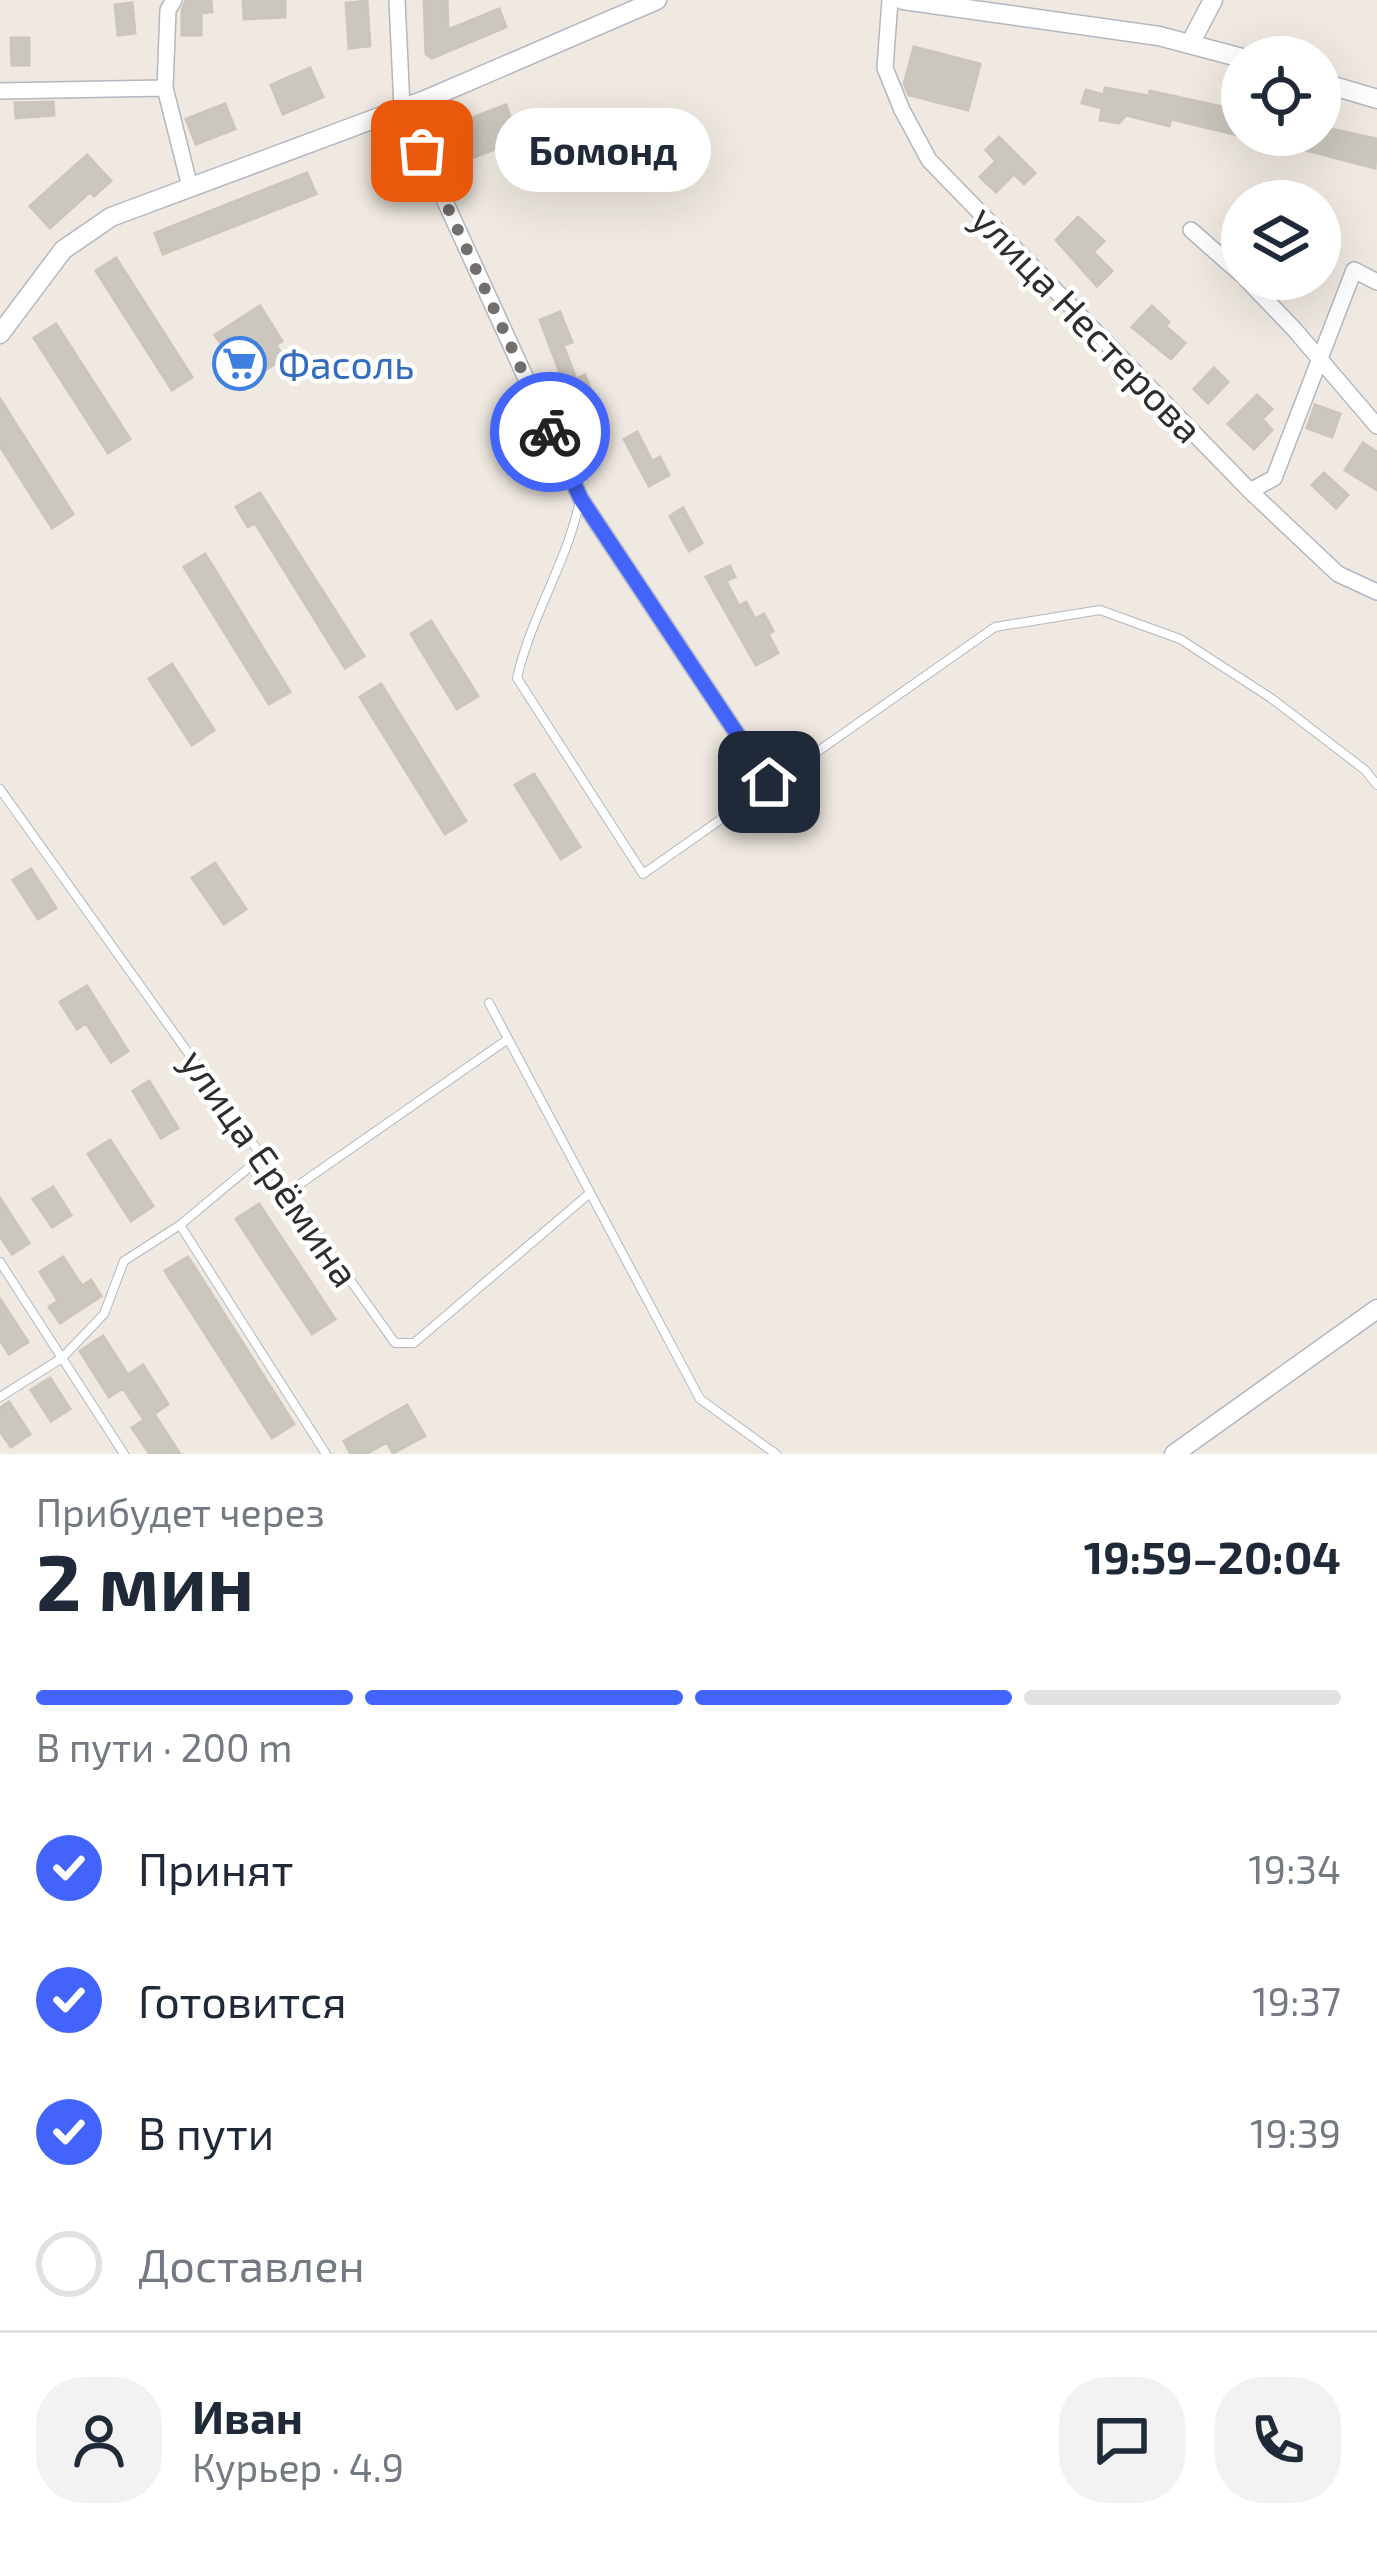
<!DOCTYPE html>
<html lang="ru">
<meta charset="utf-8">
<style>
body{margin:0;font-family:"Exo 2",sans-serif;background:#f2f2f3;color:#1f2937;height:100vh;display:flex;flex-direction:column;font-size:45px;white-space:nowrap}
*{box-sizing:border-box;margin:0}
p{font-size:39px;color:#747a83}
.icon{flex:none;width:66px;height:66px;fill:none;stroke:currentColor;stroke-width:2;stroke-linecap:round;stroke-linejoin:round}
.map{position:relative;height:1454px;overflow:hidden}
.side{display:flex;flex-direction:column;background:#fff;flex:1}
.side>*{flex:none}
.tools{position:absolute;left:1221px;top:36px;display:grid;gap:24px}
.tools a{display:grid;place-items:center;width:120px;height:120px;border-radius:50%;background:#fff;box-shadow:0 12px 48px #0002;font-size:60px}
.pin{position:absolute;display:grid;place-items:center;width:102px;height:102px;color:#fff;margin:-51px;border-radius:24px;box-shadow:0 6px 18px #0006}
.courier{position:absolute;display:grid;place-items:center;width:120px;height:120px;margin:-60px;border:9px solid #4264fb;border-radius:50%;background:#fff;color:#222;box-shadow:0 3px 15px #0007}
.bubble{position:absolute;height:84px;border-radius:42px;background:#fff;box-shadow:0 12px 48px #0002;font-size:39px;font-weight:700;line-height:84px;text-align:center}
.overview em{font-style:normal;font-weight:700}
.overview div{display:flex;flex-direction:column-reverse}
.overview{display:flex;align-items:center;justify-content:space-between;height:204px;padding:0 36px}
h1{font-size:78px;font-weight:700;line-height:90px}
.bar{display:grid;grid-template-columns:repeat(4,1fr);gap:18px 12px;align-content:center;height:144px;padding:0 36px}
.bar i{height:15px;border-radius:9px;background:#e0e1e3}
.bar .on{background:#4264fb}
.bar p{grid-column:span 4}
.line{display:flex;align-items:center;gap:30px;padding:0 36px;border-top:3px solid #e0e1e3}
.line div{flex:1}
.round{display:grid;place-items:center;flex:none;width:126px;height:126px;border-radius:48px;background:#f2f2f3}
ol{padding:0 36px;list-style:none}
li{display:flex;align-items:center;gap:36px;height:132px}
li p{margin-inline-start:auto}
li .icon{padding:12px;border-radius:50%;background:#4264fb;color:#fff;stroke-width:4}
li:last-child{color:#747a83}
li i{width:66px;height:66px;border:6px solid #e0e1e3;border-radius:50%}
.map>svg:first-child{display:block}
.building{fill:#cbc7bf;stroke:#cbc5ba;stroke-width:3}
.lines{fill:none;stroke-linecap:round;stroke-linejoin:round}
.service-casing{stroke:#b4b7c1;stroke-width:10}
.minor-casing{stroke:#b4b7c1;stroke-width:18}
.tertiary-casing{stroke:#b4b7c1;stroke-width:21}
.service{stroke:#fff;stroke-width:8}
.minor{stroke:#fff;stroke-width:15}
.tertiary{stroke:#fff;stroke-width:18}
.done{stroke:#726f6d;stroke-width:12;stroke-dasharray:0 21.6}
.route{stroke:#4264fb;stroke-width:15}
.labels{text-anchor:middle;dominant-baseline:central;stroke-width:9;stroke-linejoin:round;paint-order:stroke}
.street-label{font-size:39px;fill:#2e2e2e;stroke:#fff}
.shop-label{font-size:39px;fill:#366cbe;stroke:#fff;text-anchor:start}
</style>
<div class="map">
<svg width="1377" height="1454" viewBox="0 0 1377 1454">
<rect width="100%" height="100%" fill="#efe9e1"/>
<path class="building" d="M 186,0 L 211,0 L 212,12 L 201,13 L 201,35 L 182,35 L 182,10 Z
M 243,0 L 285,0 L 285,17 L 244,19 Z
M 424,0 L 447,0 L 448,30 L 499,9 L 506,27 L 432,58 L 426,54 Z
M 367,1 L 370,46 L 349,48 L 346,3 Z
M 132,3 L 135,33 L 118,35 L 115,5 Z
M 11,38 L 29,38 L 29,65 L 12,65 Z
M 914,47 L 980,64 L 968,110 L 909,95 L 904,84 Z
M 310,68 L 323,97 L 283,114 L 271,85 Z
M 1105,88 L 1149,96 L 1150,91 L 1241,111 L 1242,136 L 1171,119 L 1169,126 L 1126,115 L 1119,123 L 1100,120 L 1102,108 L 1082,103 L 1086,90 L 1104,95 Z
M 53,102 L 54,115 L 16,118 L 15,103 Z
M 225,104 L 235,129 L 196,144 L 186,119 Z
M 506,105 L 511,120 L 503,123 L 511,143 L 474,157 L 461,122 Z
M 1321,127 L 1377,139 L 1375,168 L 1260,138 L 1260,135 L 1320,135 Z
M 999,137 L 1035,173 L 1024,184 L 1014,174 L 996,192 L 980,177 L 996,161 L 986,150 Z
M 87,155 L 111,181 L 94,196 L 90,192 L 50,228 L 30,206 Z
M 307,173 L 316,194 L 163,254 L 155,233 Z
M 1078,217 L 1104,241 L 1093,252 L 1112,271 L 1097,286 L 1056,240 Z
M 116,258 L 192,377 L 172,390 L 96,271 Z
M 260,306 L 282,341 L 276,345 L 284,358 L 246,382 L 215,335 Z
M 1152,306 L 1169,322 L 1165,326 L 1185,343 L 1171,359 L 1132,327 Z
M 560,312 L 572,342 L 563,345 L 576,379 L 585,375 L 605,428 L 584,436 L 540,320 Z
M 56,324 L 130,439 L 108,453 L 34,338 Z
M 1214,368 L 1228,382 L 1208,403 L 1194,389 Z
M 1257,395 L 1272,409 L 1262,419 L 1272,430 L 1254,449 L 1228,424 Z
M 0,399 L 73,514 L 52,528 L 0,446 Z
M 1315,405 L 1340,414 L 1332,437 L 1307,428 Z
M 637,432 L 652,461 L 660,457 L 669,475 L 649,486 L 624,439 Z
M 1363,443 L 1377,452 L 1377,490 L 1345,470 Z
M 1324,473 L 1348,495 L 1336,508 L 1312,485 Z
M 260,493 L 364,656 L 345,668 L 255,523 L 248,527 L 236,507 Z
M 683,508 L 702,543 L 689,551 L 670,516 Z
M 205,554 L 290,692 L 269,704 L 184,567 Z
M 730,566 L 735,577 L 726,581 L 739,606 L 746,602 L 755,619 L 764,614 L 773,631 L 768,634 L 778,653 L 756,665 L 706,577 Z
M 431,621 L 478,696 L 457,709 L 411,634 Z
M 172,664 L 214,730 L 192,745 L 149,679 Z
M 381,684 L 466,821 L 445,834 L 360,697 Z
M 534,774 L 580,847 L 561,859 L 515,785 Z
M 215,863 L 246,909 L 224,924 L 192,878 Z
M 31,869 L 56,908 L 38,919 L 13,880 Z
M 87,986 L 128,1051 L 111,1062 L 86,1023 L 77,1029 L 60,1002 Z
M 149,1081 L 178,1128 L 161,1138 L 133,1091 Z
M 110,1140 L 153,1206 L 131,1221 L 88,1154 Z
M 53,1187 L 71,1215 L 52,1227 L 33,1199 Z
M 0,1198 L 29,1243 L 12,1254 L 0,1236 Z
M 259,1204 L 335,1319 L 312,1334 L 236,1219 Z
M 63,1257 L 82,1286 L 91,1280 L 101,1296 L 60,1323 L 49,1307 L 58,1301 L 40,1272 Z
M 188,1257 L 294,1424 L 272,1438 L 165,1271 Z
M 0,1299 L 28,1342 L 9,1354 L 0,1340 Z
M 103,1336 L 128,1375 L 143,1365 L 168,1404 L 154,1414 L 180,1454 L 150,1454 L 132,1428 L 144,1420 L 123,1388 L 109,1397 L 80,1351 Z
M 50,1378 L 70,1409 L 51,1421 L 31,1390 Z
M 9,1402 L 30,1434 L 11,1447 L 0,1431 L 0,1408 Z
M 407,1405 L 425,1436 L 393,1453 L 387,1442 L 366,1454 L 351,1454 L 344,1441 Z"/>
<g class="lines">
<defs>
<path id="service" d="M 580,500 C 567,563 531,616 517,678 L 643,874 L 995,627 L 1100,610 L 1180,639 L 1271,698 L 1365,770 L 1377,785
M 0,789 L 395,1343 L 414,1343 L 590,1193
M 489,1003 L 700,1399 L 776,1454
M 290,1191 L 508,1039
M 180,1225 L 326,1454
M 0,1262 L 124,1454
M 0,1397 L 62,1358 L 104,1314 L 124,1261 L 180,1225 L 264,1155"/>
<path id="minor" d="M 174,0 L 168,10 L 165,88 L 190,187
M 397,0 L 402,107 L 581,499 L 769,782
M 890,0 L 885,68 L 902,110 L 929,160 L 1250,491 L 1338,574 L 1377,592
M 0,91 L 165,88
M 1191,230 L 1242,275
M 1246,279 L 1294,329 L 1377,426
M 1250,491 L 1274,478 L 1354,270 L 1377,282"/>
<path id="tertiary" d="M 903,0 L 1159,36 L 1242,58
M 1191,42 L 1213,0
M 1320,82 L 1377,99
M 0,334 L 63,250 L 111,217 L 425,100 L 657,0
M 1174,1454 L 1377,1309"/>
</defs>
<use href="#service" class="service-casing"/>
<use href="#minor" class="minor-casing"/>
<use href="#tertiary" class="tertiary-casing"/>
<use href="#service" class="service"/>
<use href="#minor" class="minor"/>
<use href="#tertiary" class="tertiary"/>
</g>
<g class="lines">
<path class="done" d="M 422,151 L 550,432"/>
<path class="route" d="M 550,432 L 581,499 L 769,782"/>
</g>
<defs>
<symbol id="supermarket-ring" viewBox="-11 -11 22 22"><circle r="9.5" fill="#fff" stroke="#3f7fe0" stroke-width="1.5"/><path d="M-6-5.5h2.5l.6 2H6L4.5 2H-2.5L-4.4-4H-6ZM-1.5 3.2a1.3 1.3 0 1 0 .1 0ZM3 3.2a1.3 1.3 0 1 0 .1 0Z" fill="#3f7fe0"/></symbol>
</defs>
<g fill-rule="evenodd">
<use href="#supermarket-ring" x="210" y="334" width="59" height="59"/>
</g>
<g class="labels">
<g class="street-label">
<text transform="translate(1088 323) rotate(46)">улица Нестерова</text>
<text transform="translate(271 1167) rotate(55)">улица Ерёмина</text>
</g>
<g class="shop-label">
<text x="278" y="363">Фасоль</text>
</g>
</g>
</svg>
<div class="tools">
<a><svg class="icon" aria-label="locate" viewBox="0 0 24 24"><circle cx="12" cy="12" r="6"/><path d="M12 2v4M12 18v4M2 12h4M18 12h4"/></svg></a>
<a><svg class="icon" aria-label="layers" viewBox="0 0 24 24"><path d="M12 4l9 5-9 5-9-5zM3 14l9 5 9-5"/></svg></a>
</div>
<div class="pin" style="left:422px;top:151px;background:#ea580c"><svg class="icon" aria-label="bag" viewBox="0 0 24 24"><path d="M5 8h14l-1 12H6zM9 8a3 3 0 0 1 6 0"/></svg></div>
<div class="pin" style="left:769px;top:782px;background:#1f2937"><svg class="icon" aria-label="home" viewBox="0 0 24 24"><path d="M3 11l9-7 9 7M6 9v11h12V9"/></svg></div>
<div class="courier" style="left:550px;top:432px"><svg class="icon" aria-label="bike" viewBox="0 0 24 24"><circle cx="6" cy="16" r="4"/><circle cx="18" cy="16" r="4"/><path d="M6 16l4-8h5l3 8M10 8l3 8H6M13 5h3"/></svg></div>
<div class="bubble" style="left:495px;top:108px;width:216px">Бомонд</div>
</div>
<section class="side">
<div class="overview"><div><h1>2 мин</h1><p>Прибудет через</p></div><em>19:59–20:04</em></div>
<div class="bar"><i class="on"></i><i class="on"></i><i class="on"></i><i></i><p>В пути · 200 m</p></div>
<ol>
<li><svg class="icon" aria-label="check" viewBox="0 0 24 24"><path d="M5 12l5 5 9-10"/></svg>Принят<p>19:34</p></li>
<li><svg class="icon" aria-label="check" viewBox="0 0 24 24"><path d="M5 12l5 5 9-10"/></svg>Готовится<p>19:37</p></li>
<li><svg class="icon" aria-label="check" viewBox="0 0 24 24"><path d="M5 12l5 5 9-10"/></svg>В пути<p>19:39</p></li>
<li><i></i>Доставлен</li>
</ol>
<div class="line" style="height:216px"><a class="round"><svg class="icon" aria-label="person" viewBox="0 0 24 24"><circle cx="12" cy="8" r="4"/><path d="M4 21q1-7 8-7t8 7"/></svg></a><div><b>Иван</b><p>Курьер · 4.9</p></div><a class="round"><svg class="icon" aria-label="chat" viewBox="0 0 24 24"><path d="M4 5h16v11H9l-5 4z"/></svg></a><a class="round"><svg class="icon" aria-label="phone" viewBox="0 0 24 24"><path d="M5 4h4l2 5-3 2q2 4 5 5l2-3 5 2v4C11 20 4 13 5 4z"/></svg></a></div>
</section>
